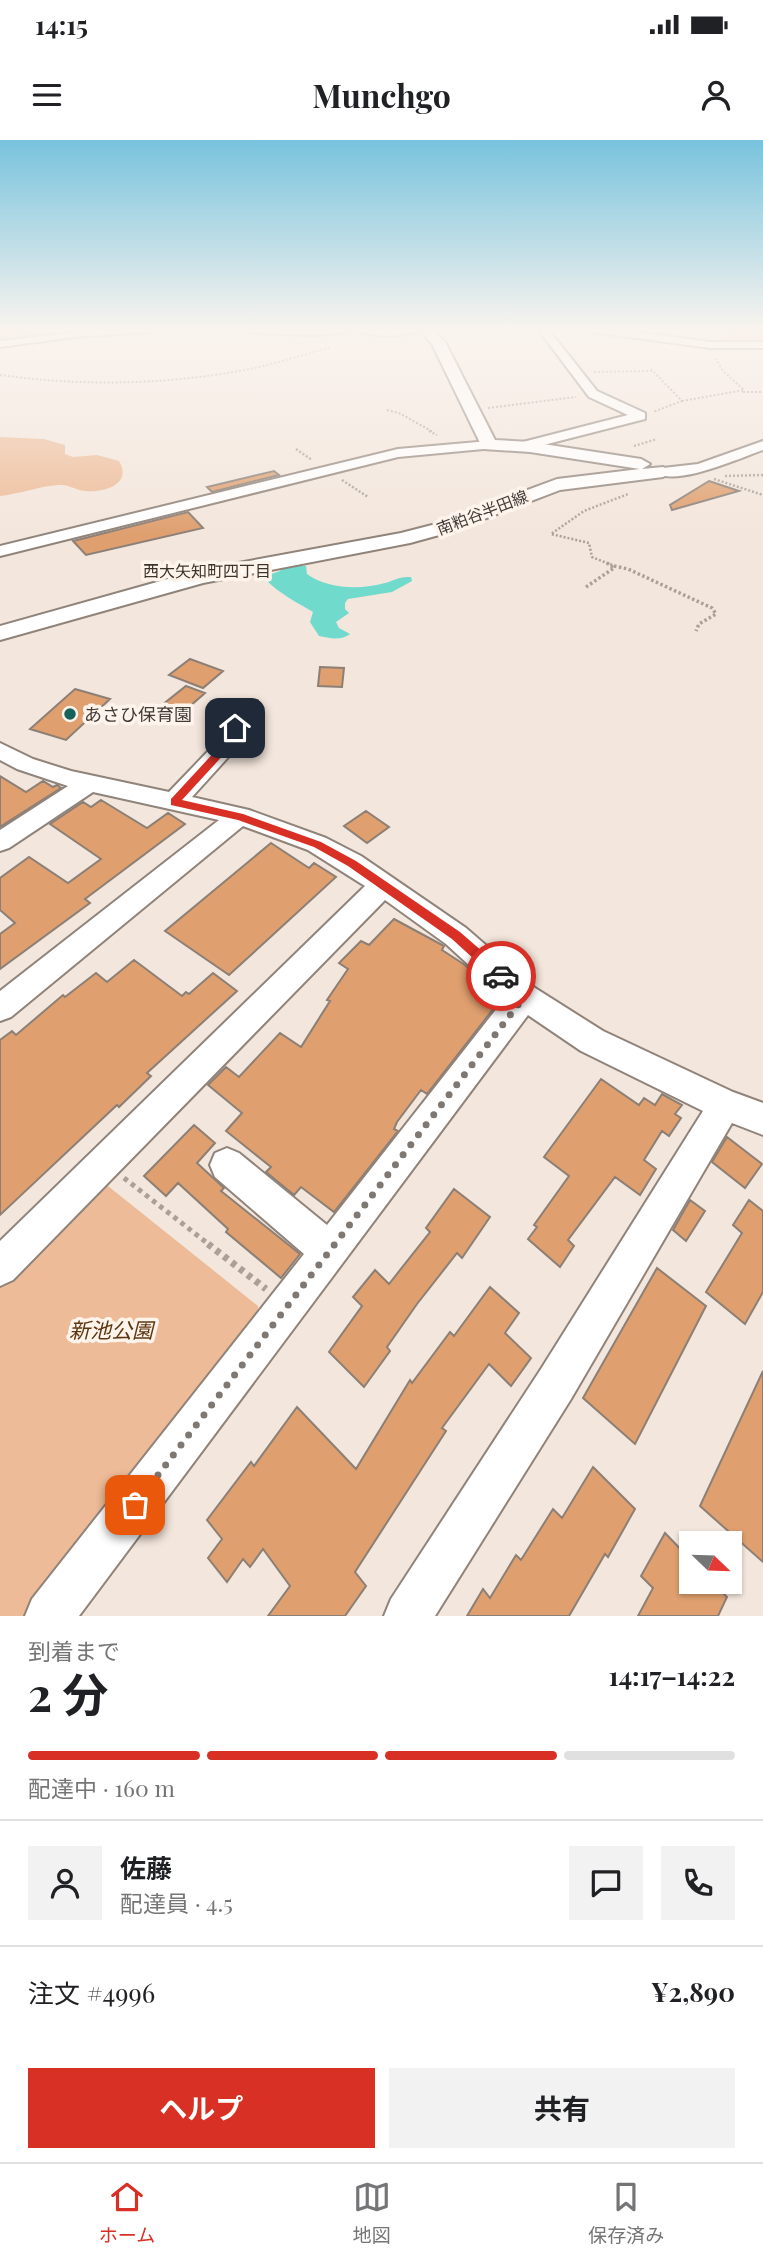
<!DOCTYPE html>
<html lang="ja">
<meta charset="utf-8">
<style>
body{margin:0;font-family:"Playfair Display","Noto Sans JP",serif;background:#f2f2f2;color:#202124;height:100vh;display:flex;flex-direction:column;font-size:26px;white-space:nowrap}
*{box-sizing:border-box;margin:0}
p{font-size:23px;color:#757577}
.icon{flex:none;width:38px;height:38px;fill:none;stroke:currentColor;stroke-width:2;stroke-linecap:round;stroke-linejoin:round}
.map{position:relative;height:1476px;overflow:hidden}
.side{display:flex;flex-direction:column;background:#fff;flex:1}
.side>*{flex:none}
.needle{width:46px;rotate:113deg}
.tools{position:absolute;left:679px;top:1391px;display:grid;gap:14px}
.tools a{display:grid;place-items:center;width:63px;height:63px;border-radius:0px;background:#fff;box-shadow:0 2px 5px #0004;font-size:35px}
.pin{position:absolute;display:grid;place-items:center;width:60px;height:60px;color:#fff;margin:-30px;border-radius:14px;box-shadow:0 4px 10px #0006}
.courier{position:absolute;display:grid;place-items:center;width:70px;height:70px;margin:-35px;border:5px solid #d93025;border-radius:50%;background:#fff;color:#222;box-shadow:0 2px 9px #0007}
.overview em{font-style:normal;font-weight:700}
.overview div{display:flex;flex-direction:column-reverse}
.overview{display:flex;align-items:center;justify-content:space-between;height:119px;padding:0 28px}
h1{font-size:46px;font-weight:700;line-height:52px}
.bar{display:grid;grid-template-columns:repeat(4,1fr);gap:10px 7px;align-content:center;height:84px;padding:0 28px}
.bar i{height:9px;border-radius:5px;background:#e0e0e0}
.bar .selected{background:#d93025}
.bar p{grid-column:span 4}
.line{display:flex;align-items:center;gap:18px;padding:0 28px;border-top:2px solid #e0e0e0}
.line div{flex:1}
.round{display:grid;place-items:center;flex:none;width:74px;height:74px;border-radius:0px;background:#f2f2f2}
.primary-button{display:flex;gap:14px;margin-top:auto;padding:14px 28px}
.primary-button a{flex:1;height:80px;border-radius:0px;background:#d93025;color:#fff;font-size:28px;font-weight:700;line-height:80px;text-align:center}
.primary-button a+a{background:#f2f2f2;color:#202124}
.status{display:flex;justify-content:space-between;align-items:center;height:49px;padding:0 35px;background:#fff;direction:ltr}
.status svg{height:19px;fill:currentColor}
header{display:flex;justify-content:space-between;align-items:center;height:91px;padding:0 28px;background:#fff;font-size:32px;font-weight:700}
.dock{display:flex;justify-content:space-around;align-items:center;height:98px;border-top:2px solid #e0e0e0;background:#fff;font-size:19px;color:#757577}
.dock a{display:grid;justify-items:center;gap:4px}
.dock .selected{color:#d93025}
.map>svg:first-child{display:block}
.green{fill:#edbb97}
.water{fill:#70dacd}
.building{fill:#df9f6e;stroke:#8b7f76;stroke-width:2}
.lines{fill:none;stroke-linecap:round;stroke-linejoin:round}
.minor-casing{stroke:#8f837a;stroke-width:4}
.major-casing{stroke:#8f837a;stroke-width:4}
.path-far4{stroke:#aaa099;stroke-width:2;stroke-dasharray:2 2;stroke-linecap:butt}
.path-far3{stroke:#aaa099;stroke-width:2.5;stroke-dasharray:2 2;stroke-linecap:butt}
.path-far2{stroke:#aaa099;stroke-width:3.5;stroke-dasharray:2.5 2.5;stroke-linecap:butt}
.path-far1{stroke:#aaa099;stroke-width:5;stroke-dasharray:4.5 4.5;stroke-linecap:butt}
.path{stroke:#aaa099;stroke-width:7;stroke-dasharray:5 5;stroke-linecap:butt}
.minor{fill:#fff;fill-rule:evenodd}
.major{fill:#fff;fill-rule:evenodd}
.route{fill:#d93025}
.done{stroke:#7f7771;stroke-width:7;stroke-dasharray:0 12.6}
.poi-dot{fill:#16635b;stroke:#fff4ec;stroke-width:2.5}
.labels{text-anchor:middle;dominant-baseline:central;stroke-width:7;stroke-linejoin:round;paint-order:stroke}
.far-street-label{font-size:16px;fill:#403b37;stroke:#fff4ec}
.far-neighbourhood-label{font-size:16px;fill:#3d332b;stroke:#fff4ec}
.poi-label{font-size:18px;fill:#403b37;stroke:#fff4ec;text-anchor:start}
.near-park-label{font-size:21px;font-style:italic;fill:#603610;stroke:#fff4ec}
</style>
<div class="status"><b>14:15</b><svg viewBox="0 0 49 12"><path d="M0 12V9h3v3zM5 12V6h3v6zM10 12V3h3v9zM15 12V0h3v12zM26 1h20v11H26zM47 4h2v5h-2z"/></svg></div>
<header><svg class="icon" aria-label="menu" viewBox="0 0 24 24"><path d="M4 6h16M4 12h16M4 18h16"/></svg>Munchgo<svg class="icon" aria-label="person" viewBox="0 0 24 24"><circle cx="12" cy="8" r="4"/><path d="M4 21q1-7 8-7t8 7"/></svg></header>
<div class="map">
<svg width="763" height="1476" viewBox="0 0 763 1476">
<rect width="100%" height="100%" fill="#f3e6dc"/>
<path class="green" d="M 0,189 L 136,189 L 0,202 Z
M 727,189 L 763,189 L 763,204 L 718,202 Z
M 0,297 L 44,299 L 65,305 L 65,314 L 73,317 L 97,315 L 119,321 C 133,344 104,353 85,351 C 76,350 68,344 59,345 C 39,346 20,354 0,356 Z
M 108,1046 L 258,1166 L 257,1182 L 26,1476 L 0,1476 L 0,1145 L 95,1049 Z"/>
<path class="water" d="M 286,425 L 306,426 L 307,434 C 327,449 361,450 385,443 C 393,441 399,437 407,437 L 411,437 L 412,441 L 392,452 L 348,459 L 345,463 L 345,469 L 349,473 L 336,482 L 339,488 L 350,494 C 341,501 329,498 319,496 L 310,482 L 313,472 C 293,460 281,455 263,437 L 280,431 Z"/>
<path class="building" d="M 274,331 L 279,335 L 212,352 L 207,347 Z
M 709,341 L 739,351 L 672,370 L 670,365 Z
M 188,372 L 203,388 L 86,415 L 73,401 Z
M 190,519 L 223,531 L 203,548 L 169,535 Z
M 320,527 L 344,528 L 342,547 L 318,546 Z
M 186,546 L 205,553 L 182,573 L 162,565 Z
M 75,549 L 110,559 L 66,600 L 30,589 Z
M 0,636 L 26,652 L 43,641 L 53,647 L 57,645 L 61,648 L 0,687 Z
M 101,660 L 147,688 L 168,673 L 185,684 L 85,759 L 90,763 L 0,829 L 0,794 L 15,783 L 0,770 L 0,738 L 29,717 L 68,743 L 101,719 L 50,684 L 83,662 L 91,667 Z
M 366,671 L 389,687 L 367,703 L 344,686 Z
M 271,703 L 309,728 L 314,723 L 336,737 L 229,835 L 165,791 Z
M 394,779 L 444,806 L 442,810 L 465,825 L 501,859 L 427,954 L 421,950 L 397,982 L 394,989 L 398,991 L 334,1072 L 301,1047 L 294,1055 L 266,1032 L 271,1027 L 226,991 L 242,973 L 208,945 L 226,927 L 239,937 L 280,893 L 301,907 L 330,861 L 327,860 L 348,829 L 339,823 L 361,801 L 369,805 Z
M 134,820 L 182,856 L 186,852 L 189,854 L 213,833 L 237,851 L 147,933 L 151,936 L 119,967 L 117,965 L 0,1075 L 0,900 L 12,891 L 16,895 L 63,855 L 65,857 L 96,833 L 107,842 Z
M 601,939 L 639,965 L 644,958 L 655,965 L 662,954 L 682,965 L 675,974 L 681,978 L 669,996 L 662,991 L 644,1020 L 656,1029 L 640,1055 L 615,1037 L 568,1100 L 574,1106 L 560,1127 L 528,1099 L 537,1087 L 534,1085 L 569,1036 L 544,1017 Z
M 194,985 L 215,1003 L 197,1023 L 224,1048 L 221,1051 L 300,1114 L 281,1138 L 226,1092 L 228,1089 L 178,1043 L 166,1056 L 144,1036 Z
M 727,997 L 762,1024 L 745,1048 L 712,1022 Z
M 454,1049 L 490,1077 L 462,1118 L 457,1113 L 417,1164 L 387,1207 L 390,1211 L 364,1247 L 329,1212 L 362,1166 L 353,1157 L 375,1130 L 389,1144 L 430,1092 L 426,1088 Z
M 690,1060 L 705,1071 L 686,1101 L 673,1090 Z
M 749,1060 L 763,1071 L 763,1152 L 745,1184 L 706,1152 L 742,1093 L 733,1085 Z
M 657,1128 L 706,1166 L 635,1304 L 583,1258 Z
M 490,1147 L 519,1173 L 505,1193 L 531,1218 L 511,1246 L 489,1224 L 442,1288 L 446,1291 L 355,1432 L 366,1446 L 345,1476 L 268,1476 L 290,1446 L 263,1409 L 250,1427 L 243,1419 L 227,1442 L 208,1418 L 222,1399 L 207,1380 L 251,1322 L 254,1326 L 297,1267 L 356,1329 L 410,1240 L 412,1243 L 450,1192 L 454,1196 Z
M 763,1231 L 763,1422 L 700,1366 Z
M 593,1327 L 635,1369 L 608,1417 L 605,1414 L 569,1476 L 467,1476 L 483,1449 L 490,1458 L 516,1415 L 521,1420 L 553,1369 L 562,1378 Z
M 665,1393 L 691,1420 L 691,1442 L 712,1442 L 727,1457 L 718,1476 L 638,1476 L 653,1448 L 641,1436 Z"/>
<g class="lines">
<defs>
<path id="minor" d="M 103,189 L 153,189 L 148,192 L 74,197 L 0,207 L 0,201 Z
M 241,189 L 354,189 C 338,199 268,193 246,192 Z
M 356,189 L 419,189 C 405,198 370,198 356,189 Z
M 538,189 L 548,189 L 597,251 L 645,273 L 645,279 L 524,310 L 519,309 L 519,303 L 628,275 L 589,257 Z
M 587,189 L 614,189 L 710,202 L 763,202 L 763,208 L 710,208 L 592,192 Z
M 489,301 L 494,302 L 494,308 L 398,317 L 0,416 L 0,406 L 398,309 Z
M 763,301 L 763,310 C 742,317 674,348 656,332 L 663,328 L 698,324 Z
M 249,560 L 257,561 L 260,566 L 231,614 L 192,657 L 249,670 L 326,698 L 361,716 L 466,788 L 535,848 L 603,891 L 733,952 L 763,963 L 763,995 L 732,983 L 571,1259 L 435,1476 L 384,1476 L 391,1459 L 541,1229 L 703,971 L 581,911 L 528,875 L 79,1476 L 25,1476 L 32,1459 L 304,1114 L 215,1037 L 210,1025 L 215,1013 L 227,1008 L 239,1013 L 327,1085 L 505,858 L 446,804 L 385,760 L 13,1140 L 0,1146 L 0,1101 L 365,746 L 308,710 L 243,686 L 11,877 L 0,881 L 0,851 L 219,680 L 93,652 L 9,708 L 0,711 L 0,690 L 68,646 L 17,629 L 0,620 L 0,603 L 33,619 L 71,631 L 169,652 L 215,604 L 241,561 Z"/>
<path id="major" d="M 419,189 L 432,189 L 445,202 L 495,300 L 530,302 L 641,319 L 650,324 L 642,329 L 663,327 L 672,332 L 663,337 L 560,350 L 450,392 L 410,403 L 203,443 L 0,500 L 0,486 L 200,430 L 401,393 L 436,384 L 557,339 L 640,329 L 530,312 L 483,309 L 432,204 Z"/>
</defs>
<use href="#minor" class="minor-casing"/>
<use href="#major" class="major-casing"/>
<path class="path-far4" d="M 651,229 L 682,261 L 653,272
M 594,232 L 652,231
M 0,235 C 79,246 160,245 239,231 C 270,226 301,215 332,207
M 743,252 L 763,252
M 682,261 L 744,250 L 723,231 L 715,218
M 488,268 L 576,257
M 387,270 L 399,273 L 433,292"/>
<path class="path-far3" d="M 429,291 L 437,295
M 634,306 L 657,299
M 296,309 L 312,320
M 725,336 L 763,335
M 714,339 L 763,355
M 342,340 L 368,357
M 612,425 L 592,417 L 589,403 L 551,394 L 584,371 L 628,354"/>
<path class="path-far2" d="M 614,426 L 628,429 L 712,468 L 716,474 L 699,484 L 696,491
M 586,447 L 614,428 L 607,423"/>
<path class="path-far1" d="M 124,1038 L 211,1106"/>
<path class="path" d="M 208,1104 L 266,1149"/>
<use href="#minor" class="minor"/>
<use href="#major" class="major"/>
</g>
<linearGradient id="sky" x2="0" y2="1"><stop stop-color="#78c3dd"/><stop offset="0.48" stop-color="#faf4ef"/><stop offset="1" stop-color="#faf4ef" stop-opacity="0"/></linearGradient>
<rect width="763" height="396" fill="url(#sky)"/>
<path class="route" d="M 235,585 L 240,588 L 227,611 L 182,660 L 243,674 L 321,702 L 356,721 L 460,792 L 506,832 L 506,840 L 497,840 L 452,799 L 348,726 L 314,707 L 238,680 L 171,665 L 171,659 L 219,607 L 232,586 Z"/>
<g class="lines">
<path class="done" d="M 135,1365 L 524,857 L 501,836"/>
</g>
<circle class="poi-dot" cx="70" cy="574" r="7"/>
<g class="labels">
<g class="far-street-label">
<text transform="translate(482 372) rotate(-21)">南粕谷半田線</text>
</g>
<g class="far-neighbourhood-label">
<text x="207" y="430">西大矢知町四丁目</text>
</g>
<g class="poi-label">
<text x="84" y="574">あさひ保育園</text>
</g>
<g class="near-park-label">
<text x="111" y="1189">新池公園</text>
</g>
</g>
</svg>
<div class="tools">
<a><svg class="needle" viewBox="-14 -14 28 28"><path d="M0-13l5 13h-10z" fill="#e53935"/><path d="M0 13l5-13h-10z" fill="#757577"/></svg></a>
</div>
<div class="pin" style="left:135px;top:1365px;background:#ea580c"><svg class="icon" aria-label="bag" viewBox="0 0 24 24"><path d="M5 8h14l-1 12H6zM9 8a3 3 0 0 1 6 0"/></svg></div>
<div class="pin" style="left:235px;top:588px;background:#1f2937"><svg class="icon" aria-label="home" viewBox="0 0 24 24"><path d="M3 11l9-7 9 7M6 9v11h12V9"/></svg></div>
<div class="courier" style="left:501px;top:836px"><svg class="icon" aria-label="car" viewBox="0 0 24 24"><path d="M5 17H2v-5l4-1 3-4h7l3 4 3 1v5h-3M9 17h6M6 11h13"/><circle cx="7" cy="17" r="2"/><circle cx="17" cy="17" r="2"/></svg></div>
</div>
<section class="side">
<div class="overview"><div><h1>2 分</h1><p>到着まで</p></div><em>14:17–14:22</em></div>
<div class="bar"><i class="selected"></i><i class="selected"></i><i class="selected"></i><i></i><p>配達中 · 160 m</p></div>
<div class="line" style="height:126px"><a class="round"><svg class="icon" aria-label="person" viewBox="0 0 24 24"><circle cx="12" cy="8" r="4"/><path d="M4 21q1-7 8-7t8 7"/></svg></a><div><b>佐藤</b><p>配達員 · 4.5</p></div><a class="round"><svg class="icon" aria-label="chat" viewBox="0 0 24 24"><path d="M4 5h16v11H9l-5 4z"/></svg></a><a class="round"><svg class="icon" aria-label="phone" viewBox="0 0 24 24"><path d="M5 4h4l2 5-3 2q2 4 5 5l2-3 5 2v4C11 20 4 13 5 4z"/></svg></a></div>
<div class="line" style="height:91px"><div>注文 #4996</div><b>¥2,890</b></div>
<div class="primary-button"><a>ヘルプ</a><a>共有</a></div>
</section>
<nav class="dock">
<a class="selected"><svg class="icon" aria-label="home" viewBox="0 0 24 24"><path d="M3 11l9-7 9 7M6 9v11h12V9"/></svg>ホーム</a>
<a><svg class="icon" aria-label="map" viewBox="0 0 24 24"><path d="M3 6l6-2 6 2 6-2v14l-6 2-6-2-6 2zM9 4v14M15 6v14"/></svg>地図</a>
<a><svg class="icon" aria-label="saved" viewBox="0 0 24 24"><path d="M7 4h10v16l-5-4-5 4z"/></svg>保存済み</a>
</nav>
